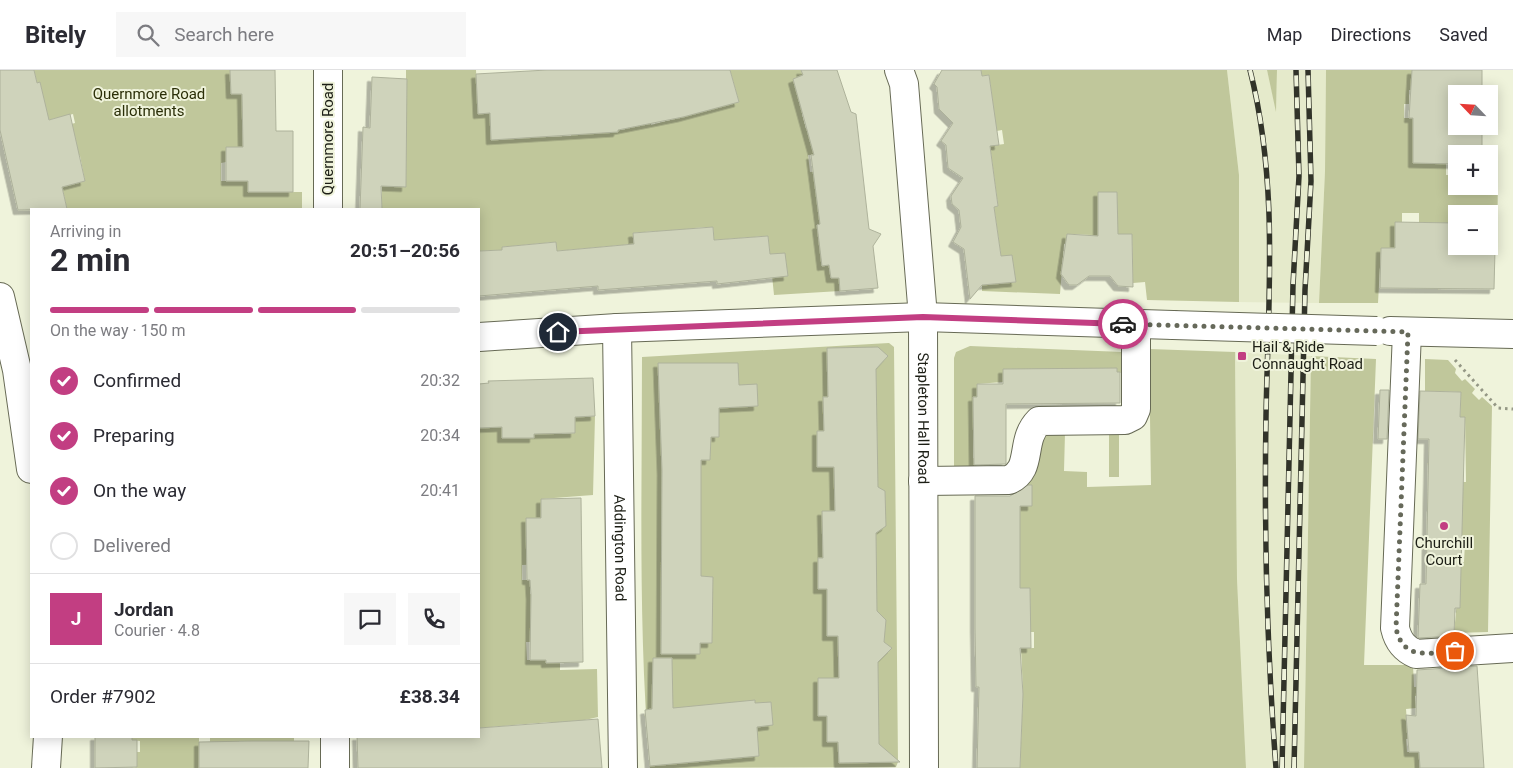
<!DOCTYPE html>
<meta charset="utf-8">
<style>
body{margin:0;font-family:Roboto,sans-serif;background:#f7f7f7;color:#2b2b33;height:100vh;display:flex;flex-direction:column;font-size:19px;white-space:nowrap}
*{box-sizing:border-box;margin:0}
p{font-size:16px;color:#7c7c81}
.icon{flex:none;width:28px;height:28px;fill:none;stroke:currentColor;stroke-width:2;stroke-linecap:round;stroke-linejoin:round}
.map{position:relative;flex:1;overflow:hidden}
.panel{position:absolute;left:30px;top:138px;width:450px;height:530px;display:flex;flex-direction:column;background:#fff;border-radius:0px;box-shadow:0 2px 12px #0003}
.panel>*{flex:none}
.needle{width:32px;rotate:295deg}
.controls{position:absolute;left:1448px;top:15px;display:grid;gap:10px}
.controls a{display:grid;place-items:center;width:50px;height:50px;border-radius:0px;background:#fff;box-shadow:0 2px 12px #0003;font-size:25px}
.pin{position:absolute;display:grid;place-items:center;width:42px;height:42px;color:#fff;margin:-21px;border:2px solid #fff;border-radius:50%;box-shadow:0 1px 5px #0007}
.courier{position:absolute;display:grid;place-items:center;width:50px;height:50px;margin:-25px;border:4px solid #c23e82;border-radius:50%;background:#fff;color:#222;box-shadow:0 1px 6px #0007}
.headline em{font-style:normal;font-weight:700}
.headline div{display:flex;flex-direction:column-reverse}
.headline{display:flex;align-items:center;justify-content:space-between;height:85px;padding:0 20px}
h1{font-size:32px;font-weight:700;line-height:38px}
.bar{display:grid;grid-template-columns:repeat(4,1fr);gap:8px 5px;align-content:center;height:60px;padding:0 20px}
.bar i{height:6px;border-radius:4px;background:#e1e1e2}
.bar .current{background:#c23e82}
.bar p{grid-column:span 4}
.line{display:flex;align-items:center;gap:12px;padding:0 20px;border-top:1px solid #e1e1e2}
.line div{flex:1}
.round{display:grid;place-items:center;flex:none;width:52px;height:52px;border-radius:0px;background:#f7f7f7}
ol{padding:0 20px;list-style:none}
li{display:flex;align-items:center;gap:15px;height:55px}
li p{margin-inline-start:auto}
li .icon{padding:5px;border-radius:50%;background:#c23e82;color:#fff;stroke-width:4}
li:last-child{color:#7c7c81}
li i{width:28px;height:28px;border:2px solid #e1e1e2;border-radius:50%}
header{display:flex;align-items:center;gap:30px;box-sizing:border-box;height:70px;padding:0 25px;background:#fff;border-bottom:1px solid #e1e1e2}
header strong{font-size:24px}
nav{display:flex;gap:28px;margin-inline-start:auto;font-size:18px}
.search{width:350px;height:45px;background:#f7f7f7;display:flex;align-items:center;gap:12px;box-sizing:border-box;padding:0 18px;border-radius:0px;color:#7c7c81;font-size:19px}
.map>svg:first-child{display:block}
.built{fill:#e5eacb}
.green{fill:#c0c79b}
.building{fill:#cfd3bb;stroke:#aeb29b;filter:url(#shadow)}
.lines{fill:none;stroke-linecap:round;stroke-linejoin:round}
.minor-casing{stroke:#676a55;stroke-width:30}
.path{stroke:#949785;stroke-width:3;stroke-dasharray:2.5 4;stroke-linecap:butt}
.minor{stroke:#fff;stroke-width:28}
.rail-casing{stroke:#313329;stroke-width:5.5}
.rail{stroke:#eff3db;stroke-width:4;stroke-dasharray:11;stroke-linecap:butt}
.minor-bridge-casing{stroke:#676a55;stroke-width:30;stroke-linecap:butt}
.minor-bridge{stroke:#fff;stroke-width:28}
.done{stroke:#66695a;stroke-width:5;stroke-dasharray:0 9}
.route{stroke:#c23e82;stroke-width:6}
.poi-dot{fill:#c23e82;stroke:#eff3db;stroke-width:2}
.labels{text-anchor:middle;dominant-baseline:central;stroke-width:4;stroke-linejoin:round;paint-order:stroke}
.park-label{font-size:15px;fill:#2b2f08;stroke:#eff3db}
.street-label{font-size:15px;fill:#1c1e15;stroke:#eff3db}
.poi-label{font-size:15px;fill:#1c1e15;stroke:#eff3db;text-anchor:start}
</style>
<header>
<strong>Bitely</strong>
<div class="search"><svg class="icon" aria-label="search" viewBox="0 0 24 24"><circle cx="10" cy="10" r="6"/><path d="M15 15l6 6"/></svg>Search here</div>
<nav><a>Map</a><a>Directions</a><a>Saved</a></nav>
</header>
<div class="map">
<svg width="1513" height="698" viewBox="0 0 1513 698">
<defs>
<filter id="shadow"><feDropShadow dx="-4.5" dy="4.5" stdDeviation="0" flood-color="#0004"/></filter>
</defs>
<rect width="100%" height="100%" fill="#eff3db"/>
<path class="built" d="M 1227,0 L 1267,0 L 1276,39 L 1277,0 L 1326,0 L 1325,101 L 1319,233 L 1239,232 L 1239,105 Z
M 1235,282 L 1311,286 L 1304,698 L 1246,698 L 1237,509 Z"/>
<path class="green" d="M 34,0 L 230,0 L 231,24 L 242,24 L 248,77 L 226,77 L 226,92 L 221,93 L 221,111 L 248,111 L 249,122 L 302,122 L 302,139 L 67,139 L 62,117 L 85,111 L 80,86 L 48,60 L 75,53 L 73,44 L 48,50 L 40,13 L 37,13 Z
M 406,0 L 476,0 L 478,44 L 490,43 L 491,70 L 524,68 L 523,41 L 539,67 L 571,66 L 570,39 L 618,62 L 618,60 L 626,59 L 625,36 L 645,32 L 651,55 L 739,32 L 730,0 L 801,0 L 803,5 L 793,10 L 799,29 L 813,39 L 802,44 L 806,59 L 818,56 L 824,84 L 808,85 L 810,102 L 825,101 L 829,195 L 831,208 L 839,208 L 840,221 L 774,225 L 768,166 L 714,170 L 713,157 L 694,158 L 695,170 L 658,174 L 656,161 L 633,163 L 634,174 L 557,181 L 555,172 L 502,177 L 502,180 L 479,181 L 479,139 L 382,139 L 382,116 L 406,116 Z
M 981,0 L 1227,0 L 1239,105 L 1239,232 L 1147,230 L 1145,212 L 1133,213 L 1132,165 L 1117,164 L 1098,175 L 1092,175 L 1092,165 L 1067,164 L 1066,173 L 1064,174 L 1060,224 L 982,221 L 982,215 L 1016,212 L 1001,186 L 994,137 L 998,136 L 990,76 L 1004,74 L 1002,60 L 991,62 L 993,35 L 989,5 L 982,6 Z
M 1267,0 L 1277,0 L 1276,42 Z
M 1326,0 L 1412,0 L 1412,4 L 1445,20 L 1409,20 L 1409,34 L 1404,34 L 1404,48 L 1446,48 L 1413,66 L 1413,93 L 1446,93 L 1446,105 L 1456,105 L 1456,116 L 1489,116 L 1489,105 L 1498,106 L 1497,181 L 1483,180 L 1483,176 L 1489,176 L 1489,144 L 1456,144 L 1456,153 L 1450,153 L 1426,178 L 1427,152 L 1419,152 L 1419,143 L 1402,143 L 1402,152 L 1395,152 L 1395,178 L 1381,178 L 1378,233 L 1319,233 L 1325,101 Z
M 889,273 L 894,277 L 898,692 L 896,697 L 650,698 C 638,561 642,424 642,287 Z
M 970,276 L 1123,282 L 1129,302 L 977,314 L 977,327 L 973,327 L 973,388 L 977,389 L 976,399 L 954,400 L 954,288 L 956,282 Z
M 1149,279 L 1235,282 L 1237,509 L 1246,698 L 1020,698 L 1023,621 L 1021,578 L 1034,578 L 1034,562 L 1021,562 L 1030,529 L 1030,518 L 1020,518 L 1020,436 L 1032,436 L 1032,415 L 1018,415 L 1035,362 L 1065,363 L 1064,401 L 1087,402 L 1087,417 L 1151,415 Z
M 1311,286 L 1376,289 L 1364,595 L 1413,595 L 1414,617 L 1442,616 L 1443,624 L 1415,626 L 1416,638 L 1406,639 L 1407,653 L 1433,667 L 1406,669 L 1407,682 L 1419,682 L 1420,698 L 1304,698 Z
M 1425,289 L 1448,290 L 1456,299 L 1455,303 L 1462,311 L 1465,309 L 1475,319 L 1472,323 L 1479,330 L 1482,327 L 1492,336 L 1488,562 L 1454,563 L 1461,492 L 1464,492 L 1465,473 L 1461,473 L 1463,412 L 1466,412 L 1465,347 L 1460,347 L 1461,322 L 1425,321 Z
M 595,346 L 593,425 L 541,429 L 541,448 L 526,448 L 543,494 L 522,495 L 522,510 L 530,510 L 530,524 L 545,524 L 545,572 L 526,572 L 527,590 L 546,590 L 546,593 L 560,593 L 560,600 L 597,599 L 598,647 L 585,650 L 586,666 L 553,669 L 551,652 L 479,658 L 479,358 L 490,357 L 502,350 L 503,368 L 534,368 L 534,356 L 561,347 L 562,364 L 575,363 L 575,347 Z
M 1109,364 L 1119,364 L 1119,407 L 1109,407 Z
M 132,666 L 294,666 L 294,689 L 267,671 L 239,671 L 239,687 L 210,688 L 210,668 L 199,667 L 199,698 L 130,698 L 137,697 L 137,682 L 140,682 L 140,671 L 132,670 Z"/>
<path class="building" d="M 0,0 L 34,0 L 37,13 L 40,12 L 49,50 L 70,44 L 85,111 L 62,117 L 67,139 L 18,140 L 0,60 Z
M 230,0 L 275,0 L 276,61 L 293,61 L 293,122 L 248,122 L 248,111 L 226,111 L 226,77 L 243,77 L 242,24 L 231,24 Z
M 547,0 L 730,0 L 739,32 L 683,47 L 618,60 L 618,62 L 491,70 L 490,43 L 478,44 L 476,4 Z
M 801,0 L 837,0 L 851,42 L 856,44 L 869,159 L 881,164 L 873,176 L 878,218 L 840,221 L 839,208 L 831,208 L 829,195 L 822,196 L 817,155 L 820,154 L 811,85 L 814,85 L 793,9 L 803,5 Z
M 942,0 L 981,0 L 982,6 L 989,5 L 999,75 L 990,76 L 998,136 L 994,137 L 1001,186 L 1012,185 L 1016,212 L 982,215 L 970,229 L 964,179 L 953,172 L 961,157 L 959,140 L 952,134 L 951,126 L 963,108 L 948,98 L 946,75 L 941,71 L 953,53 L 939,39 L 937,17 L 934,14 Z
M 1412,0 L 1482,0 L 1482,24 L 1456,24 L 1456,56 L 1482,56 L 1482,84 L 1456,84 L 1456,94 L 1413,93 L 1413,48 L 1409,48 Z
M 372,7 L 407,9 L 406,117 L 381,116 L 382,139 L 360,139 L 363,57 L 370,58 Z
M 1098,122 L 1117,122 L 1118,164 L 1132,164 L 1133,217 L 1118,216 L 1110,206 L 1089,206 L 1077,215 L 1069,215 L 1061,204 L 1067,164 L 1098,166 Z
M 1395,152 L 1456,153 L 1456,176 L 1483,176 L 1483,180 L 1495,180 L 1494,219 L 1380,218 L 1381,178 L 1395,178 Z
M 713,157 L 714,170 L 768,166 L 770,184 L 785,183 L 788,206 L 717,214 L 717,211 L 598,220 L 598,216 L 479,226 L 479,181 L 502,180 L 502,177 L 556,172 L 557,181 L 634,174 L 633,163 Z
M 878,277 L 888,286 L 876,299 L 878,417 L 885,421 L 886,456 L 876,463 L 877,541 L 886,550 L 884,572 L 892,578 L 878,592 L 879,674 L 900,692 L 839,693 L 838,672 L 827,672 L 827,646 L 818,646 L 818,608 L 839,608 L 838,566 L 827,566 L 827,519 L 818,519 L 818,488 L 823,488 L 822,441 L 835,441 L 834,397 L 817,397 L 817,361 L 824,361 L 823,327 L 828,327 L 827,278 Z
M 658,293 L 738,293 L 739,315 L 757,314 L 758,336 L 719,338 L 719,367 L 711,367 L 710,390 L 701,390 L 701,506 L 713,507 L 712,573 L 700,573 L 700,584 L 661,584 L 662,400 Z
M 1117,298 L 1117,302 L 1120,302 L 1120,333 L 1006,334 L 1006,394 L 974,395 L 973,327 L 977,327 L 977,314 L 1003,314 L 1003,299 Z
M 593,308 L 595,346 L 575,347 L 575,363 L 534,364 L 534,368 L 502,368 L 502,357 L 479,358 L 479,314 L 489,313 L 488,311 Z
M 1380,320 L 1389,320 L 1387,369 L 1378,369 Z
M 1420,321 L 1461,322 L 1460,347 L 1465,347 L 1460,538 L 1455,538 L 1454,566 L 1418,568 L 1420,514 L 1426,514 L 1429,369 L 1418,369 Z
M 1028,415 L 1032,415 L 1032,436 L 1020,436 L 1020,518 L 1030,518 L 1031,578 L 1020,578 L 1023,624 L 1020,698 L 977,698 L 979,617 L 976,617 L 975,558 L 975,426 L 1010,426 Z
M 581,428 L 583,592 L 546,593 L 546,590 L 530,590 L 531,525 L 530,510 L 527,510 L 526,448 L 541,448 L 541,429 Z
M 653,588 L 672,588 L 673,638 L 755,630 L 755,633 L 771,632 L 773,655 L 757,657 L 759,686 L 650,696 L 645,640 L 652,639 Z
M 1477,596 L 1484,698 L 1420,698 L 1419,682 L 1409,682 L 1406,645 L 1416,646 L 1417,600 Z
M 598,649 L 602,698 L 358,698 L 357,666 L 479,666 L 479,658 Z
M 95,666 L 132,666 L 132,670 L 137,670 L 137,697 L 95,698 Z
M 253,671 L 309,671 L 308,698 L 199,698 L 199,672 Z"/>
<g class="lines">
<defs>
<g id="minor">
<path d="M 328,0 L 328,139"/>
<path id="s1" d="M 899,0 L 904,14 L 923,247 L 924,698"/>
<path d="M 0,227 L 17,300 L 31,399"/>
<path id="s2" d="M 617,258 L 623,698"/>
<path d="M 1390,261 L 1513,264"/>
<path d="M 1407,262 L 1395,558 C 1398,571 1404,579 1416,584 L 1513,578"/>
<path d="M 479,267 L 617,258 L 923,247 L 1173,255"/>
<path d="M 923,411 L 1009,410 C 1034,399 1019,371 1039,351 L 1125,350 L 1133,346 L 1136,339 L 1136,254"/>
<path d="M 335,666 L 335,698"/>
<path d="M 46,698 L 48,666"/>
</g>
</defs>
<use href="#minor" class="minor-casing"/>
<path class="path" d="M 1455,290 L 1498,338 L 1513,339"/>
<use href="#minor" class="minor"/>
<defs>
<path id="rail" d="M 1250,0 C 1279,114 1268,230 1266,346 C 1264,464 1267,581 1276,698
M 1282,698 L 1293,215 L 1299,106 L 1296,0
M 1294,698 L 1305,220 L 1311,111 L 1308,0"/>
</defs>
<use href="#rail" class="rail-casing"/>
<use href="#rail" class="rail"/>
<defs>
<path id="minor-bridge" d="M 1173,255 L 1377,261"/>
</defs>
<use href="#minor-bridge" class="minor-bridge-casing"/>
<use href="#minor-bridge" class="minor-bridge"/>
</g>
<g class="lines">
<path class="done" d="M 1123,254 L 1408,262 L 1396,558 C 1403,591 1429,583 1455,581"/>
<path class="route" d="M 558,262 L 923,247 L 1123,254"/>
</g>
<g class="poi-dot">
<rect x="1237" y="281" width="10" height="10" rx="2.5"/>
<circle cx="1444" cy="456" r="5"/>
</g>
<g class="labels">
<g class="park-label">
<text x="149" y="24">Quernmore Road<tspan x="149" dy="17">allotments</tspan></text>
</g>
<g class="street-label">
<text transform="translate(328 69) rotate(-90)">Quernmore Road</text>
<text stroke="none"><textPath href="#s1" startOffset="350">Stapleton Hall Road</textPath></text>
<text stroke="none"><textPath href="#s2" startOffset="220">Addington Road</textPath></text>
</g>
<g class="poi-label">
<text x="1252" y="277">Hail &amp; Ride<tspan x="1252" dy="17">Connaught Road</tspan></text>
<text x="1444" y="473" text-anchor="middle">Churchill<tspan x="1444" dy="17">Court</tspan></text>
</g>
</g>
</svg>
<div class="controls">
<a><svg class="needle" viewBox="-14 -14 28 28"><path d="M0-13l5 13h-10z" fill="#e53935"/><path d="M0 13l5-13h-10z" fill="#7c7c81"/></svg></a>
<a>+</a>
<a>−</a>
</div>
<div class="pin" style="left:1455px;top:581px;background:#ea580c"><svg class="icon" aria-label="bag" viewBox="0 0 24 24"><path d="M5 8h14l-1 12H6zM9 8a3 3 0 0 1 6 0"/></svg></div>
<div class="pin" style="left:558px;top:262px;background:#1f2937"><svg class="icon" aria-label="home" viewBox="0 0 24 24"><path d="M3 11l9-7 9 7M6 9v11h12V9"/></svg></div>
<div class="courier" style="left:1123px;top:254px"><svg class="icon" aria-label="car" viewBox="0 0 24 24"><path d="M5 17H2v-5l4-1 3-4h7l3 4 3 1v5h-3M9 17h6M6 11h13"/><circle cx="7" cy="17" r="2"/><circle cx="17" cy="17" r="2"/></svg></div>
<section class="panel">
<div class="headline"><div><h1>2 min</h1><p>Arriving in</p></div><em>20:51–20:56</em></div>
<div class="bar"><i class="current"></i><i class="current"></i><i class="current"></i><i></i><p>On the way · 150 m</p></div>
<ol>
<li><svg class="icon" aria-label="check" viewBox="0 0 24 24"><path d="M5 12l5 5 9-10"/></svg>Confirmed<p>20:32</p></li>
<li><svg class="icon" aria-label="check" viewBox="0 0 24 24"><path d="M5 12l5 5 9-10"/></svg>Preparing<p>20:34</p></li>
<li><svg class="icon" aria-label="check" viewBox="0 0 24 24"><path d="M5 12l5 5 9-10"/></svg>On the way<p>20:41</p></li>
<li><i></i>Delivered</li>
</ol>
<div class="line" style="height:90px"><b class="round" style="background:#c23e82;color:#fff">J</b><div><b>Jordan</b><p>Courier · 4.8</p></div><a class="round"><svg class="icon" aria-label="chat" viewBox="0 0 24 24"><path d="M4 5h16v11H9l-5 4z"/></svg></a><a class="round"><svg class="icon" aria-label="phone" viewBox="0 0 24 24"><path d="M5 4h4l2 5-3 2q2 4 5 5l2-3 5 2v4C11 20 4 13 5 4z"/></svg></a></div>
<div class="line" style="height:65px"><div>Order #7902</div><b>£38.34</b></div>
</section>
</div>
